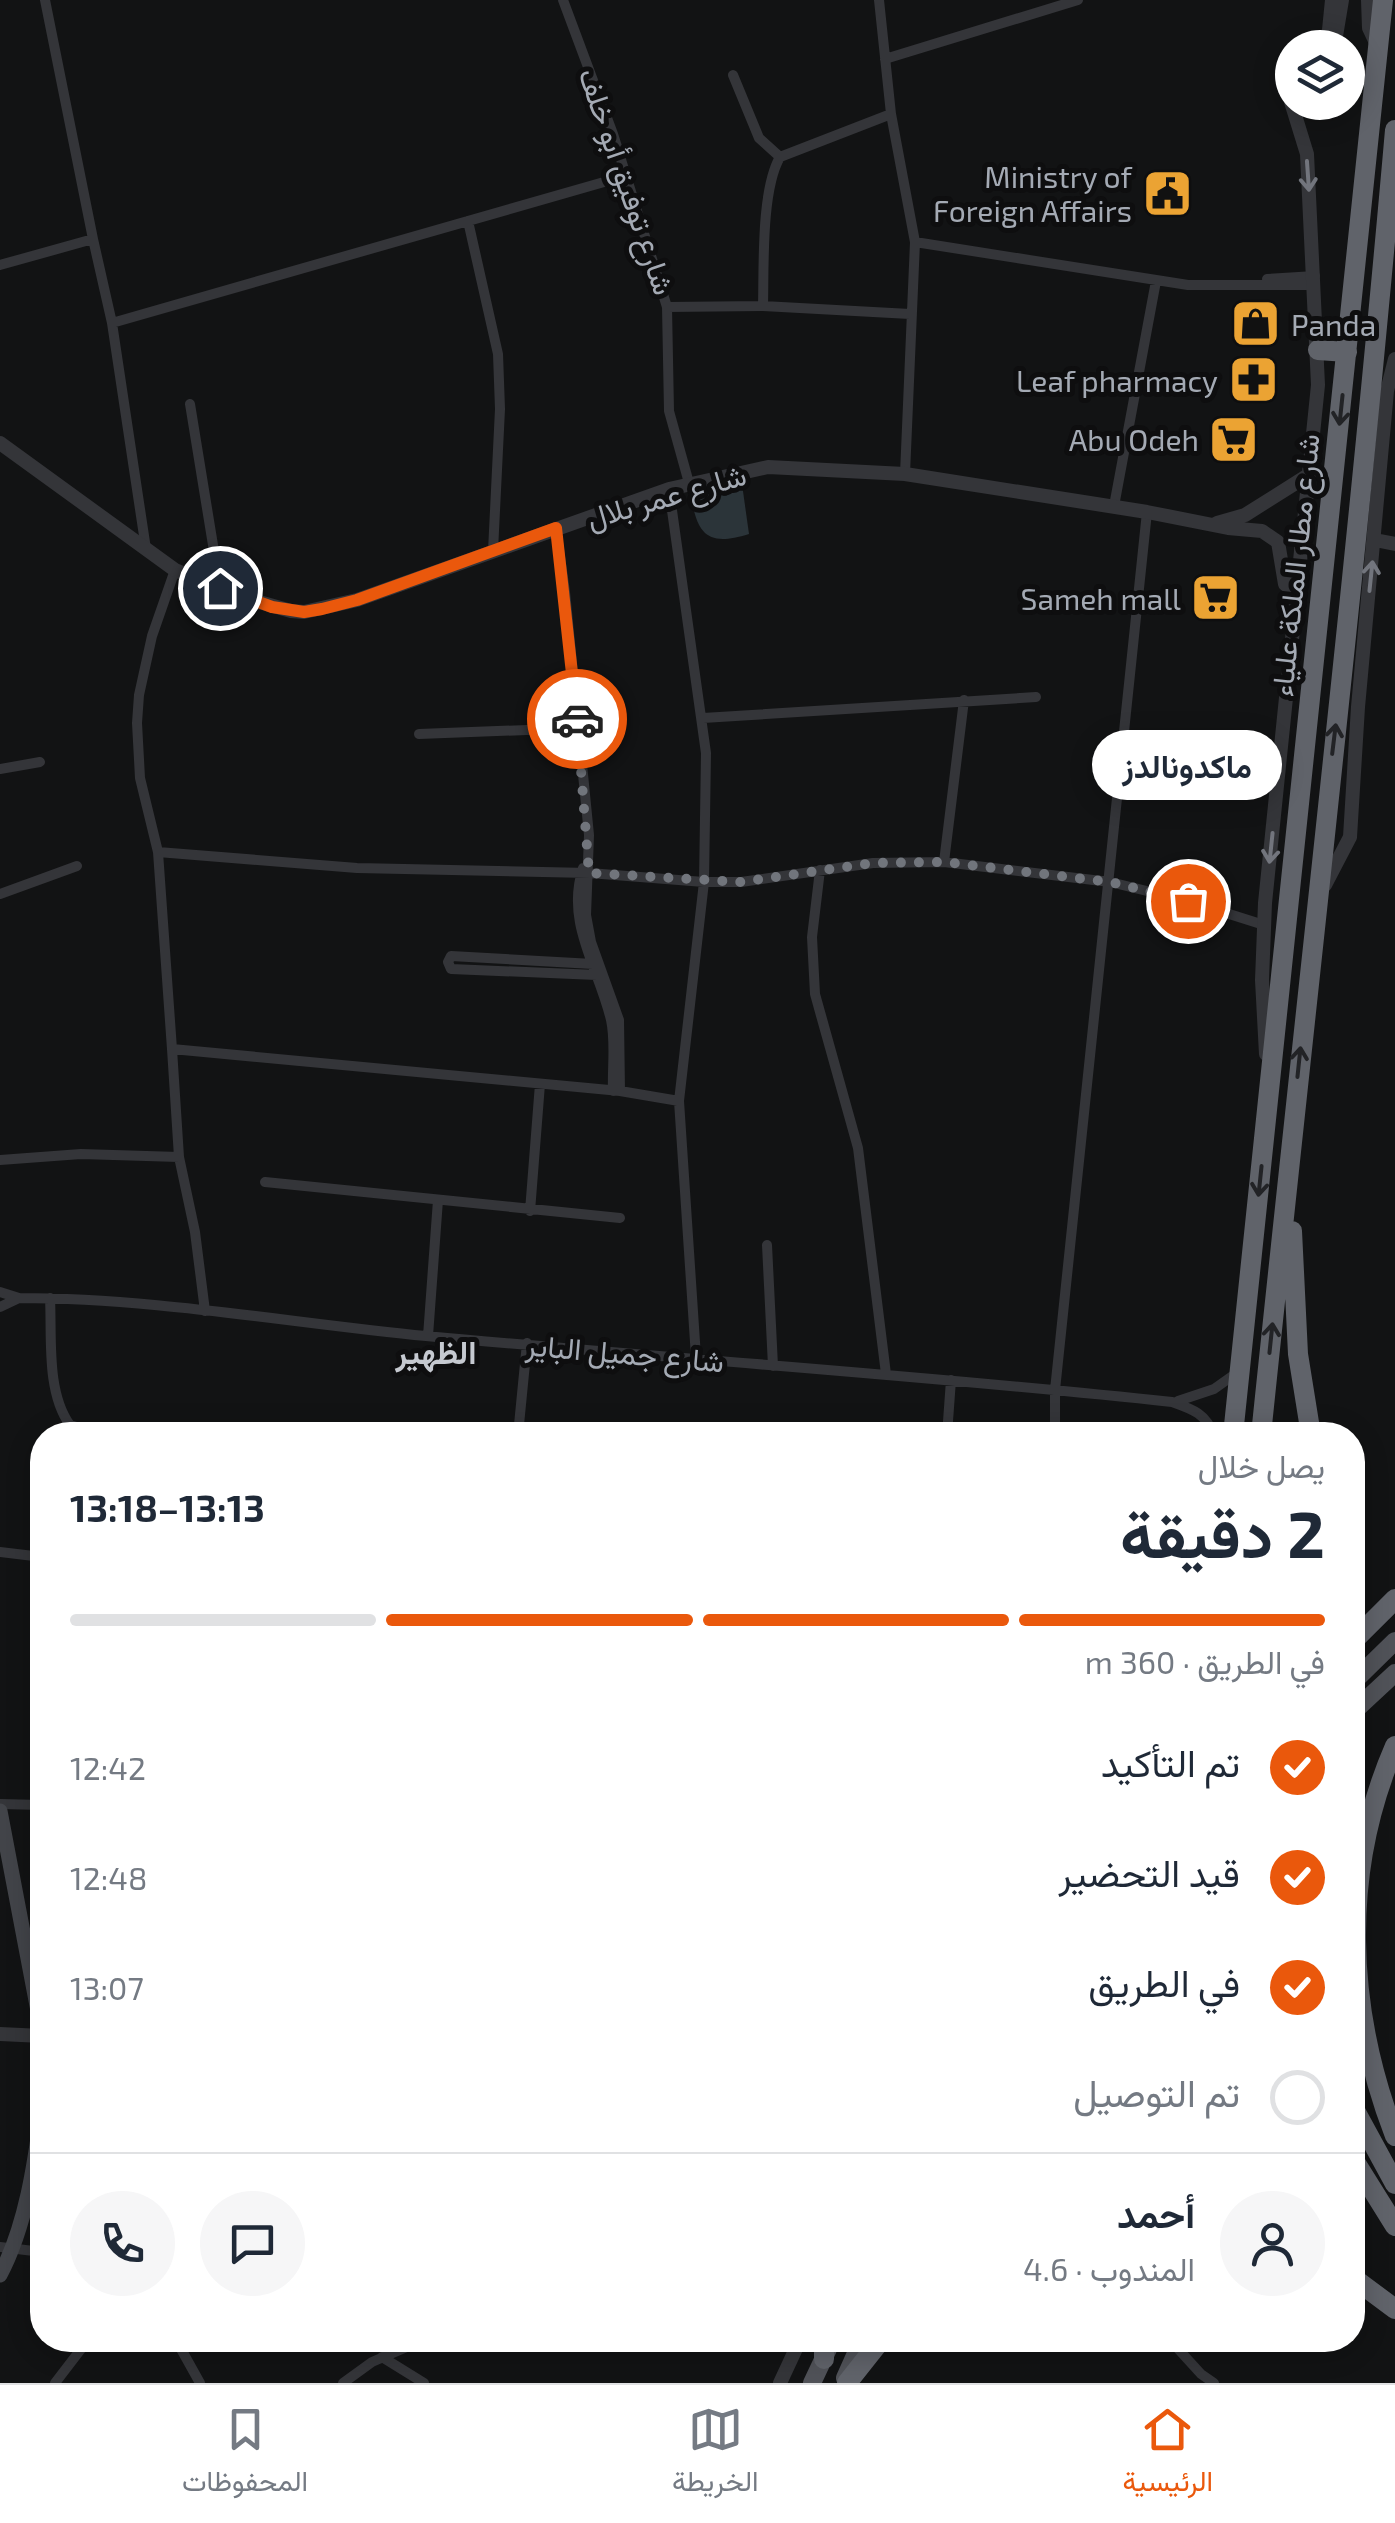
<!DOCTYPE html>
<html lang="ar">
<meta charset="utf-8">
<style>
body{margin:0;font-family:"Exo 2",Vazirmatn,sans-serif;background:#f6f6f7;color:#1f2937;direction:rtl;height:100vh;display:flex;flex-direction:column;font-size:38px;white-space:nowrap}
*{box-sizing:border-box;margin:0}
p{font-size:32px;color:#747a83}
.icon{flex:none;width:55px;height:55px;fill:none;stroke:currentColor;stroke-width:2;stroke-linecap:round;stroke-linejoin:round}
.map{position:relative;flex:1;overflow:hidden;direction:ltr}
.side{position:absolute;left:30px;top:1422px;width:1335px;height:930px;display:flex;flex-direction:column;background:#fff;border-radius:40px;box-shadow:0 5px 25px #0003;direction:rtl}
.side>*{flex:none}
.buttons{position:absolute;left:1275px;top:30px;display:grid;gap:20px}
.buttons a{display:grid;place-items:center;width:90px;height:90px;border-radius:50%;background:#fff;box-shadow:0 5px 25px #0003;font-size:50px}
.pin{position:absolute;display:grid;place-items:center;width:85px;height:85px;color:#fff;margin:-42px;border:5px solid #fff;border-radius:50%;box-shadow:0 2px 10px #0007}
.courier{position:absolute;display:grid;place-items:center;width:100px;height:100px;margin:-50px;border:8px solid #ea580c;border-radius:50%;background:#fff;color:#222;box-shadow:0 2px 12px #0007}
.bubble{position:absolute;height:70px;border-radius:35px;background:#fff;box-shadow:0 5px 25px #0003;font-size:32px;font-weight:700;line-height:70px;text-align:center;direction:rtl}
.summary em{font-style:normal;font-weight:700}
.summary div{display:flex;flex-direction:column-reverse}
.summary{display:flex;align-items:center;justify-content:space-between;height:170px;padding:0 40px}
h1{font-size:65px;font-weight:700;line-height:75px}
.bar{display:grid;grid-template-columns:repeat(4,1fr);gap:15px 10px;align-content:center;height:120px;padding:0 40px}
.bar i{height:12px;border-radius:8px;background:#e0e1e3}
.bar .current{background:#ea580c}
.bar p{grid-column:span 4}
.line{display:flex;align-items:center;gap:25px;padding:0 40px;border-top:2px solid #e0e1e3}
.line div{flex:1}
.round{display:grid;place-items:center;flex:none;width:105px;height:105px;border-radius:52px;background:#f6f6f7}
ol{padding:0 40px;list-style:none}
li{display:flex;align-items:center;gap:30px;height:110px}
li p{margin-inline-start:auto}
li .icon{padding:10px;border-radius:50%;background:#ea580c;color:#fff;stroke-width:4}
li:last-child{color:#747a83}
li i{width:55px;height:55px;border:5px solid #e0e1e3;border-radius:50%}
.dock{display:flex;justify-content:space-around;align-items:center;height:140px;border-top:2px solid #e0e1e3;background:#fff;font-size:28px;color:#747a83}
.dock a{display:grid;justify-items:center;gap:5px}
.dock .current{color:#ea580c}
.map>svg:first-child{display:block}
.water{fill:#2b3439}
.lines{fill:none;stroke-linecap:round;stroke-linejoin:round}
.minor{stroke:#343539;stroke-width:10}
.tertiary{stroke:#343539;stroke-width:14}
.secondary{stroke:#424449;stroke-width:15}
.primary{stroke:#505258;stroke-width:18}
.motorway{stroke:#60636a;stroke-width:20}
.oneway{stroke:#72757d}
.oneway2{stroke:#222326}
.done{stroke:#71757c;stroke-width:10;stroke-dasharray:0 18}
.route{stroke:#ea580c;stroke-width:12}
.labels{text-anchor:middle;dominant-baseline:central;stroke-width:10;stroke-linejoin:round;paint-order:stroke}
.poi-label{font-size:30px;fill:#a4aab4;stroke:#0e0e0f;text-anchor:end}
.street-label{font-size:30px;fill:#a4aab4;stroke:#0e0e0f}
.neighbourhood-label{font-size:32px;font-weight:bold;fill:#c5c9d0;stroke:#0e0e0f}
</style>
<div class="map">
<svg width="1395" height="2383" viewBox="0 0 1395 2383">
<rect width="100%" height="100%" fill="#121314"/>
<path class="water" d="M 742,484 L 749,534 C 704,548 697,532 690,491 Z"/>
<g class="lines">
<path class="minor" d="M 45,0 L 93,239
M 563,0 L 613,134 L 667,307 L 763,306 L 910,314
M 879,0 L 891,114 L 915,242 L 905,474
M 885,59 L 1078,0
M 733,75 L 759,138 L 780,157
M 468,221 L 498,354 L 500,409 L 493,551
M 915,242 L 1188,285 L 1315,285
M 0,265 L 93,239 L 112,323
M 1267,279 L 1315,276
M 763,306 C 764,267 761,190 780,157 L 891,114
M 667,307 L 669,411 L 689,483
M 190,404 L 220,588
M 669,489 L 706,753 L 704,882 L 679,1101
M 1114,506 L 1156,281
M 556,528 L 565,592 L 589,835 L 586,915 L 591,942 L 619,1020 L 620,1091
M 146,549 L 112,323 L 625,176
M 175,570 L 152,636 L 139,695 L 137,723 L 140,778 L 158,852 L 172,1049 L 620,1091 L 679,1101 L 696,1357
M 703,718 L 1036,697
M 419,734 L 578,728
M 0,769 L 40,762
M 158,852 L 357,868 L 589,873 L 704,882 L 741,882 L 873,863 L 944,862 L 1110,882 L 1188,901 L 1264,925
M 944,862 L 964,700
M 583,868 C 565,923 599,968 611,1020 C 616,1043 612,1067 613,1091
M 820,870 L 812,937 L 815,994 L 858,1148 L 886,1374
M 0,894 L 77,866
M 448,962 L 451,969 L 597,975
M 448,962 L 451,956 L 593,964
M 172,1049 L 179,1157 L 195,1232 L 205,1311
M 0,1160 L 81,1154 L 179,1157
M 265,1182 L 620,1218
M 530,1211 L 540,1084
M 767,1245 L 773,1366
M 0,1292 L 19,1298 C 155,1298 291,1323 426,1336 C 675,1359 924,1375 1172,1402 C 1192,1409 1207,1414 1213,1435
M 50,1298 C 52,1337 46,1392 70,1425 L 102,1435
M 0,1307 L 19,1298
M 428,1336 L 438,1200
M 1178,1401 L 1214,1389 L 1238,1372
M 518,1435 L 527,1343
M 947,1435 L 951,1380
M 1055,1435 L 1055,1390 L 1147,512
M 0,1552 L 42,1557
M 0,1804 L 42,1805
M 0,2247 L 42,2252
M 176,2340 L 200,2383
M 1170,2340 L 1201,2374 L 1214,2383
M 382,2357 L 424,2383
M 55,2383 L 88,2340
M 343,2383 L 372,2362 L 423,2340"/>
<path class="tertiary" d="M 1368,0 L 1369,28 L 1378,47
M 1323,48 L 1329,30 L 1332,0
M 1334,48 L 1342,0
M 0,443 L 175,570 L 238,596 L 291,611 L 304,612 L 357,600 L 669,489 L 768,467 L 905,474 L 1147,512 L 1228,528 L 1262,531 L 1278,542 L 1285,584 L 1296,592
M 1217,523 L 1245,515 L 1310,474
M 1375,540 L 1395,544
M 1325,885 L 1350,837 L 1358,707 L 1387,391 L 1395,359
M 1266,1054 L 1262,980 L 1265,903 L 1318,385 L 1307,154 L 1291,102 L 1292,81
M 0,2034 L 42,2036
M 780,2383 L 800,2340"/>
<path class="secondary" d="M 0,1811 L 42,2032
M 0,2275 C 26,2226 35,2163 42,2109"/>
<path class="primary" d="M 1352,1683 L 1395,1641
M 1352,1713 L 1395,1673
M 845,2378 L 862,2340
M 812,2383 L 828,2349"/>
<path class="motorway" d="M 1318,350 L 1347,352
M 1292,1231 L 1298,1354 L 1311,1435
M 1233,1435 L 1383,0
M 1261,1435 C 1306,1000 1357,565 1395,130
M 1353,1641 L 1395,1599
M 1395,1746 C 1340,1872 1346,2009 1395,2136
M 1352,2105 L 1395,2184
M 1352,2157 L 1395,2226
M 1352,2277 L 1395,2309
M 824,2359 L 824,2340
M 847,2383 L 881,2340"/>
</g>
<defs><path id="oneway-shaft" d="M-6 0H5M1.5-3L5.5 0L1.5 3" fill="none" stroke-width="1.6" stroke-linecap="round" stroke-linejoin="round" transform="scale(2.5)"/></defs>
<g class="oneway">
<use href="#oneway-shaft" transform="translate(1308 176) rotate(86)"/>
<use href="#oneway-shaft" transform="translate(1371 576) rotate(-84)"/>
<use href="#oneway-shaft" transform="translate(1271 848) rotate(96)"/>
</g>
<g class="oneway2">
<use href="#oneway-shaft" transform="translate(1341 410) rotate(96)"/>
<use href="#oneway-shaft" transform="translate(1334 739) rotate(-83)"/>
<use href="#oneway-shaft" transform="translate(1299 1062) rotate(-84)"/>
<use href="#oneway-shaft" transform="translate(1260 1181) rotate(96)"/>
<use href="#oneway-shaft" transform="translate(1271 1338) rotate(-84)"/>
</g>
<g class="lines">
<path class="done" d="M 577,719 L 589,873 L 741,882 L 873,863 L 944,862 L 1110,882 L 1188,901"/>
<path class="route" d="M 220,588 L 272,607 L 304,612 L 322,609 L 357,600 L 556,528 L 577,719"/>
</g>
<defs>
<symbol id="civic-square" viewBox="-11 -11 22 22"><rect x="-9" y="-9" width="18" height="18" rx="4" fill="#eba333" stroke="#0e0e0f"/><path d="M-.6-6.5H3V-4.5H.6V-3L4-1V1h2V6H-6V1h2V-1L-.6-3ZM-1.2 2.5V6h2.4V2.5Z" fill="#111"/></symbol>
<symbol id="shop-square" viewBox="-11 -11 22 22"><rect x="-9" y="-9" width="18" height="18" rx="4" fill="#eba333" stroke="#0e0e0f"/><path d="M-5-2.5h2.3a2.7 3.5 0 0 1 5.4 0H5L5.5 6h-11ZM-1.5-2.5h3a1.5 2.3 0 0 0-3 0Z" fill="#111"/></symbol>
<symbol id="pharmacy-square" viewBox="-11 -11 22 22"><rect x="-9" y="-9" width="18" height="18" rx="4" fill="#eba333" stroke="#0e0e0f"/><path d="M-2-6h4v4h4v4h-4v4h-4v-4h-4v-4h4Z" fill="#111"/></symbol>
<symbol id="supermarket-square" viewBox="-11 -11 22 22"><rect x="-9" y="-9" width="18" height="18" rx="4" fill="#eba333" stroke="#0e0e0f"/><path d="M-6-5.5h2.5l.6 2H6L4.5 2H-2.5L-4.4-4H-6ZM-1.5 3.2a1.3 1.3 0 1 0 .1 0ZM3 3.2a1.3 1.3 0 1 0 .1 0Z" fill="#111"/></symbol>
</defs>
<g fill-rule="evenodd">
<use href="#civic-square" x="1140" y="166" width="55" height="55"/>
<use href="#shop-square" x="1228" y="296" width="55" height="55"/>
<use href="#pharmacy-square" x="1226" y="352" width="55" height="55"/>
<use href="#supermarket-square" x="1206" y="412" width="55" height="55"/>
<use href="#supermarket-square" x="1188" y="570" width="55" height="55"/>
</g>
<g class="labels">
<g class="poi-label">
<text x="1132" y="176">Ministry of<tspan x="1132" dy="34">Foreign Affairs</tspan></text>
<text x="1291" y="324" text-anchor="start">Panda</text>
<text x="1218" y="380">Leaf pharmacy</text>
<text x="1199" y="439">Abu Odeh</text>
<text x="1181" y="598">Sameh mall</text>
</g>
<g class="street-label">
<text transform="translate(628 181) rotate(71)">شارع توفيق أبو خلف</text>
<text transform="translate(666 495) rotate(-16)">شارع عمر بلال</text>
<text transform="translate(1294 565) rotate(-84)">شارع مطار الملكة علياء</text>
<text transform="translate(625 1352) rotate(5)">شارع جميل الباير</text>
</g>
<g class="neighbourhood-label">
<text x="436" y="1351">الظهير</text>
</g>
</g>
</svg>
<div class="buttons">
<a><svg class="icon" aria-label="layers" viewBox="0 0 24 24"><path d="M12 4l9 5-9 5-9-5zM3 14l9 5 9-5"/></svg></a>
</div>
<div class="pin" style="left:1188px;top:901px;background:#ea580c"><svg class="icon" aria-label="bag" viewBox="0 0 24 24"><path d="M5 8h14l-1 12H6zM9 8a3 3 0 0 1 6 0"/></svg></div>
<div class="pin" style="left:220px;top:588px;background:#1f2937"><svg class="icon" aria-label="home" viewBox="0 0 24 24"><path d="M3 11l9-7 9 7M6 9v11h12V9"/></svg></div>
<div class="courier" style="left:577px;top:719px"><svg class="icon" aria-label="car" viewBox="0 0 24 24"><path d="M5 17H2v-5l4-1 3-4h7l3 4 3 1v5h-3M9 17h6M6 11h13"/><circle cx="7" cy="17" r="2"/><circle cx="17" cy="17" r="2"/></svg></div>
<div class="bubble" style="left:1092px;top:730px;width:190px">ماكدونالدز</div>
<section class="side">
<div class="summary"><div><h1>2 دقيقة</h1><p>يصل خلال</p></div><em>13:13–13:18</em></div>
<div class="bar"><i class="current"></i><i class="current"></i><i class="current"></i><i></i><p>في الطريق · 360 m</p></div>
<ol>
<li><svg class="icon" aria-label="check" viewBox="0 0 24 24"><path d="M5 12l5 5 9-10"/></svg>تم التأكيد<p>12:42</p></li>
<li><svg class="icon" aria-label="check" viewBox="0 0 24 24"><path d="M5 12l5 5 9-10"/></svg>قيد التحضير<p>12:48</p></li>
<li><svg class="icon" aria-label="check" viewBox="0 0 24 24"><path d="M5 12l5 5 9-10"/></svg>في الطريق<p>13:07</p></li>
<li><i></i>تم التوصيل</li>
</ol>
<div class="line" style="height:180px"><a class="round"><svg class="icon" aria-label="person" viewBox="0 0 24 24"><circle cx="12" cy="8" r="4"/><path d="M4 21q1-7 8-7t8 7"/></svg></a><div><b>أحمد</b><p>المندوب · 4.6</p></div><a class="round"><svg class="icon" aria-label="chat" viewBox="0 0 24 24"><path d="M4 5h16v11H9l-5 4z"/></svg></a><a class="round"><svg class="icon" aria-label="phone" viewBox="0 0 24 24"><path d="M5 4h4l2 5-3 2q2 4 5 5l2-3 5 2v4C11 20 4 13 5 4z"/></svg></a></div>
</section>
</div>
<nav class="dock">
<a class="current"><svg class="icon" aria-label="home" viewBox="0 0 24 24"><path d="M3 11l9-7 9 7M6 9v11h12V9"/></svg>الرئيسية</a>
<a><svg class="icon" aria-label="map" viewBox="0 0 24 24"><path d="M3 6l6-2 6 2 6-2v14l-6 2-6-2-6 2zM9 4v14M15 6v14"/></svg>الخريطة</a>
<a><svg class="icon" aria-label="saved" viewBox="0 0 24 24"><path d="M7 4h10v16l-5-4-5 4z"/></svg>المحفوظات</a>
</nav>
